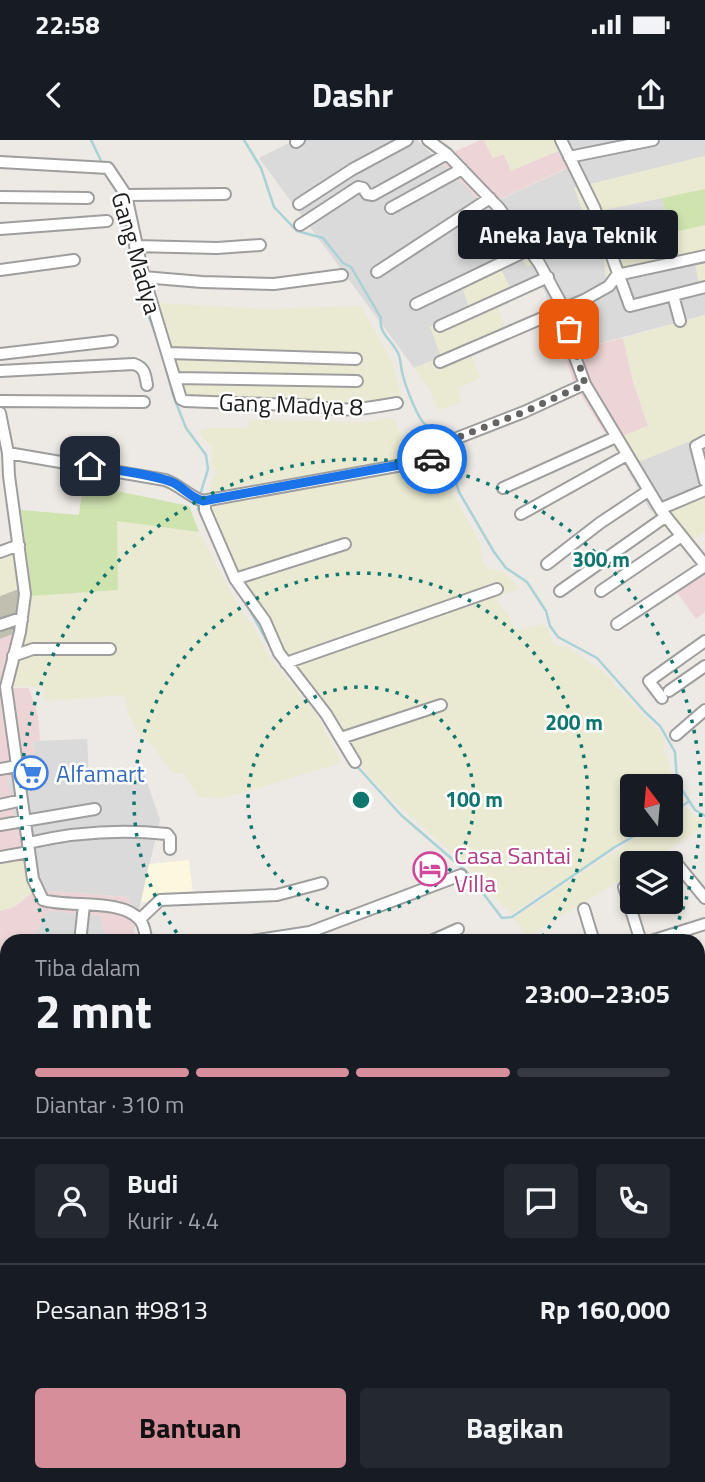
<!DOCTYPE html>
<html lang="id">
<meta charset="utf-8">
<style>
body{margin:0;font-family:"Titillium Web",sans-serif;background:#242831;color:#f1f3f6;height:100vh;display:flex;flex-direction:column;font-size:26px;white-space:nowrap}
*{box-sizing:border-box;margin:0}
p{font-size:23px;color:#9ea1a6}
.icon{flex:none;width:38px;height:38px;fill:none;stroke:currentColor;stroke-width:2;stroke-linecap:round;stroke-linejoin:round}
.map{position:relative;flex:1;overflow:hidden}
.details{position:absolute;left:0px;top:794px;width:705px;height:548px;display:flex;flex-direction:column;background:#171b24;border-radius:21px 21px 0 0;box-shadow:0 4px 10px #0003}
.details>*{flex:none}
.needle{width:46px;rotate:344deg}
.controls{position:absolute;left:620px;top:634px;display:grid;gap:14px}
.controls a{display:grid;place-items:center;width:63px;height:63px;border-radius:7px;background:#171b24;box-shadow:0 4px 10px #0003;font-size:35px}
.pin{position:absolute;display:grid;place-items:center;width:60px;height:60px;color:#fff;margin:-30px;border-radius:14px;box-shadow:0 4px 10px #0006}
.courier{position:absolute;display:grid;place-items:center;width:70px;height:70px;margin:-35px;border:5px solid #1a73e8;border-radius:50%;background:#fff;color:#222;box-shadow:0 2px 9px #0007}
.bubble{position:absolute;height:49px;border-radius:7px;background:#171b24;box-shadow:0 4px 10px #0003;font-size:23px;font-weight:700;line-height:49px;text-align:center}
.overview em{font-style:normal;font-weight:700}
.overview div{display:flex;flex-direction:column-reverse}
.overview{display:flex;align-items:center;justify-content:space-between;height:119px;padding:0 35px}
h1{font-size:46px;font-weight:700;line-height:52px}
.bar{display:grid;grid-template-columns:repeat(4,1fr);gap:10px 7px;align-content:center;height:84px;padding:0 35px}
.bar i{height:9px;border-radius:5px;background:#363941}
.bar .current{background:#d68f9a}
.bar p{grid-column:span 4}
.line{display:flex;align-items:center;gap:18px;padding:0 35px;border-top:2px solid #363941}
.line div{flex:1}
.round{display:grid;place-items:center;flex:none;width:74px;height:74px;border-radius:7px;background:#242831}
.cta{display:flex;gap:14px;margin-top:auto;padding:14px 35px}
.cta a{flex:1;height:80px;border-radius:7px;background:#d68f9a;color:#111;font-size:28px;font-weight:700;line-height:80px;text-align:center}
.cta a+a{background:#242831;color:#f1f3f6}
.status{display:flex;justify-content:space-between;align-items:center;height:49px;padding:0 35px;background:#171b24;direction:ltr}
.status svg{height:19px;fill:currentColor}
header{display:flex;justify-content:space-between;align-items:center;height:91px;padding:0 35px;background:#171b24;font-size:32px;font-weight:700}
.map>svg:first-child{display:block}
.residential{fill:#dbdada}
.commercial{fill:#edd5d7}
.education{fill:#fbf8df}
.construction{fill:#c1bfb0}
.farmland{fill:#eae9d1}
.grass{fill:#cfe3af}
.forest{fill:#afc89d}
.park{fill:#c7f3c5}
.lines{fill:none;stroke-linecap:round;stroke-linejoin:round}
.stream{stroke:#a9d2d7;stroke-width:2.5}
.minor-casing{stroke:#9e9e9e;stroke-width:14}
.major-casing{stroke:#874f0f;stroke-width:18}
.minor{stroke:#fff;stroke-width:10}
.major{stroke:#f2c6a4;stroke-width:14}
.done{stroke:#666463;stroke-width:7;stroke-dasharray:0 12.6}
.route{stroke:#1a73e8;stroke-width:9}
.ring{fill:none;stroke:#0f766e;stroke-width:3.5;stroke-dasharray:3.5 7}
.labels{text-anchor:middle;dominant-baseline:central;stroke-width:5;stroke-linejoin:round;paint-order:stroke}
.street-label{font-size:24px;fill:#1d1d1d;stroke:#fff}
.shop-label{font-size:24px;fill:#366cbe;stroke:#fff;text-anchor:start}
.hotel-label{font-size:24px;fill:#b23c85;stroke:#fff;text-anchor:start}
.centre{fill:#0f766e;stroke:#fff;stroke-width:3.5}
.ring-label{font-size:21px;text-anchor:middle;font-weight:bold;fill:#0f766e;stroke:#fff;stroke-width:5;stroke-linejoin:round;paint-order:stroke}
</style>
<div class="status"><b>22:58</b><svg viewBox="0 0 49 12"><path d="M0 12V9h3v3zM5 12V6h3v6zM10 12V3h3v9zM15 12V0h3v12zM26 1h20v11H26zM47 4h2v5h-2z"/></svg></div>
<header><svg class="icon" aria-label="back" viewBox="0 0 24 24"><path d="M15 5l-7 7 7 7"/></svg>Dashr<svg class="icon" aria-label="share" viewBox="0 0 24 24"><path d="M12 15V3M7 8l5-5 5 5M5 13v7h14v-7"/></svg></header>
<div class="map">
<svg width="705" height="1342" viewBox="0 0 705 1342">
<rect width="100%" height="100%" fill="#ede9e4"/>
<path class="residential" d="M 295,0 L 417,0 L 486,66 L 566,29 L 553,0 L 705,0 L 705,16 L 574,48 L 584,74 L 662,58 L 670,93 L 603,108 L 606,138 L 694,119 L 705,147 L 705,175 L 564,213 L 545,152 L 536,139 L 510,148 L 497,122 L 470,172 L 441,217 L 414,228 L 259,18 Z
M 705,295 L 705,346 L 651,372 L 626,327 Z
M 87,599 L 89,637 L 145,636 L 160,680 L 134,791 L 129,757 L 36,750 L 23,712 L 6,639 L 45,637 L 36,619 L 32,601 Z
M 47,770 L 100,776 L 126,797 L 126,801 L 34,802 L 32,798 Z
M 7,974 L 7,1163 L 0,1158 L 0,975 Z
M 31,1335 L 315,1335 L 318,1342 L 257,1342 L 255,1339 L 242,1342 L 11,1342 Z"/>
<path class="commercial" d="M 481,0 L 484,0 L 493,18 L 504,14 L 511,30 L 558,11 L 567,28 L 485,66 L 437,19 Z
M 623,198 L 633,241 L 648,286 L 610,301 L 574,244 L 564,213 Z
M 696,426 L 705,435 L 705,472 L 696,479 L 671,444 Z
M 15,493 L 4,548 L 29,548 L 38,576 L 40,600 L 32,602 L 36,619 L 45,619 L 45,637 L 7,639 L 23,712 L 0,717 L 0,499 Z
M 36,750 L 129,757 L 134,791 L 138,801 L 126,801 L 125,797 L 104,796 L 100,776 L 47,771 L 32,798 L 34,801 L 7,802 L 7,877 L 0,879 L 0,771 L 14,767 Z"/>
<path class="education" d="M 189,720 L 194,762 L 141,762 L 149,724 Z"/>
<path class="construction" d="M 18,449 L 23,457 L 15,493 L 0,499 L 0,456 Z"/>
<path class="farmland" d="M 484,0 L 553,0 L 558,11 L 511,31 L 504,14 L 493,18 Z
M 705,16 L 705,49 L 584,74 L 574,48 Z
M 588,80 L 593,90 L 527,127 L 518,112 Z
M 705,85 L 705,147 L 700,148 L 694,119 L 606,138 L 603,108 Z
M 497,121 L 510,148 L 494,158 L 506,189 L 466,205 L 480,237 L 457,249 L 462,262 L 438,270 L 429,248 L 414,228 L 441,217 L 430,187 L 470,171 L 459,138 Z
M 155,163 L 264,169 L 361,166 L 392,222 L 401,255 L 399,259 L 363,265 L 189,257 L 183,253 L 171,203 L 156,169 Z
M 705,175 L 705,295 L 626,327 L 610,301 L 648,286 L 633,241 L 623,198 Z
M 390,278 L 396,281 L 400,294 L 402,296 L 425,293 L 438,296 L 441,302 L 439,309 L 431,316 L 208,355 L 215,332 L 212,326 L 212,307 L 203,298 L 199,291 L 207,288 L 247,288 L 250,280 L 368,282 Z
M 437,322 L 443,323 L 451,350 L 480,403 L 482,421 L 488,429 L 504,432 L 518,447 L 517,450 L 502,455 L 496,460 L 509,475 L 514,488 L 517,490 L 544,484 L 555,505 L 568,508 L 609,536 L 614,545 L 660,592 L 665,601 L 664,611 L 677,647 L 685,661 L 670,672 L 670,646 L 632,646 L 632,684 L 650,684 L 511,774 L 496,759 L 484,741 L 388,656 L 357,622 L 289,520 L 239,436 L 205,364 Z
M 705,346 L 705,392 L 680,406 L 651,372 Z
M 116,381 L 199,392 L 241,471 L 252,484 L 272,521 L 316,574 L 340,620 L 337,624 L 235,655 L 222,658 L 199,657 L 183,633 L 172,633 L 153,606 L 139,595 L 128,572 L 124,555 L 45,561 L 43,547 L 13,546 L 32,456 L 118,450 Z
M 12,406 L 18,449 L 0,456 L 0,411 Z
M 686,667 L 697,678 L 705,681 L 705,685 L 649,723 L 632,723 L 632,733 L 527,797 L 514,778 L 657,684 L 670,684 L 670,676 Z
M 23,712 L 36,750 L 14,767 L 0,771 L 0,717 Z"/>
<path class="grass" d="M 705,49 L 705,85 L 670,93 L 662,58 Z
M 83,344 L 189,366 L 199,392 L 117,381 L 118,450 L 32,456 L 21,370 L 79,375 Z"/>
<path class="forest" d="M 525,1335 L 600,1335 L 600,1342 L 525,1342 Z"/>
<path class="park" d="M 698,1215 L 705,1216 L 705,1307 L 698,1308 Z"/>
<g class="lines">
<path class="stream" d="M 91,0 L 103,25
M 244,0 L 261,28 L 274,67 L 297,91 L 323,98 L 343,123 L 351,127 L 381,178 C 378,194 392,199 399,215 C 401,222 401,229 403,236 C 406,247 418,280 426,285 C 430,288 438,288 442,289 L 448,297
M 123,80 L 141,157 L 158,200
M 163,217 L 173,255 L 186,288 L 206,315 L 208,329 L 200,355
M 453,305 L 454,335 L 459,352 L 494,412 L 506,428 L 527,442 L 546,471 L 550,486 L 558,497 L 597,518 L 645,572 L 660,586 L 675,612 L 677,642 L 695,670 L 705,676
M 199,362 L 198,369 L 202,375
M 247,465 L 273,512
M 355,624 L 401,675 L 466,731 L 502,778 L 512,777 L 615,707 L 655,684
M 670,674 L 688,662
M 228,1335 L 230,1342"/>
<defs>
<path id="minor" d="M 428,0 L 447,14 L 499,68 L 539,123 L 563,167 L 575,217 L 585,244 L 660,369 L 705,425
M 561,0 L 594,67 L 630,166 L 705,147
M 296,2 L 299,0
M 569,17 L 653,0
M 0,22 L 108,28 L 126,55 L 143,134 L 181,259 L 185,261 L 317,266 C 344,273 370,268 397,263
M 126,55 L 225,54
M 0,57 L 88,58
M 299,64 L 353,29 L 407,0
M 391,68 L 462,29
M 300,85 L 358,47 L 363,48 L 367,54 L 373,55 L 447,14
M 0,89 L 107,81
M 135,106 L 217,108 L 260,105
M 609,108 L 661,93
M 0,130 L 74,120
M 377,132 L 490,58
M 617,135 L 705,116
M 143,137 L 202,142 L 274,144 L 342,135
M 673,155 L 680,181
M 416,164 L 530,109
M 440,186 L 548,137
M 169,213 L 356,219
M 0,214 L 112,201
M 440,222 L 584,160 L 609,146 L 617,135
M 0,231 L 134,224 C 145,228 145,234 147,245
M 175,238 L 357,241
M 0,261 L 144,262
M 0,273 L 8,313 L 9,336 L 25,454 L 20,492 L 6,547 L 33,739 L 43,760 C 70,768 122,758 140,780 C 145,786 145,795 147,802
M 705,301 L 696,306 L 705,341
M 8,313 L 165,340 C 180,345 188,356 203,361 L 430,320 L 437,318 L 447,302 L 524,272 L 585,244
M 503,348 L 616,297
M 205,361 L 205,370 L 235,439 L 265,481 L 279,513 L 326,574 L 355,622
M 660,369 L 705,350
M 521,374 L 627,315
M 0,412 L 19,405
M 547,424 L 600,383 L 648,351
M 235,439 L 345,404
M 560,451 L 665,377
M 601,451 L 680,397
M 617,484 L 705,426
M 0,485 L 15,480 L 22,480
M 13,516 L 33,509 L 110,509
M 286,523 L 497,449
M 669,551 L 705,526
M 662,558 L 649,541 L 705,501
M 676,595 L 705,570
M 341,598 L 441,565
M 0,629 L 17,626
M 0,665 L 22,660
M 0,685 L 95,669
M 28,703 C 75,692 119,689 167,694 L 170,698 L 170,709
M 0,717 L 29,712
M 677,724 L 705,758
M 624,747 L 641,802
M 584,769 L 594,802
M 140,779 L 160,760 L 277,755 L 322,743
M 80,802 L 84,765
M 245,802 L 310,792 L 461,735
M 429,802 L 458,789
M 648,802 L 705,784
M 698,875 L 705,873
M 698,972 L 705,969
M 1,976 L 7,995
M 2,1020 L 7,1018
M 0,1085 L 7,1082
M 698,1091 L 705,1093
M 0,1143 L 7,1147
M 6,1177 L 7,1179
M 0,1258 L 7,1256
M 698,1310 L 705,1310
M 368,1335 L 373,1342
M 636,1335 L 637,1342
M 70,1342 L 92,1335
M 152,1342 L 168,1335"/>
<path id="major" d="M 698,1204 L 705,1205
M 0,1320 L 7,1317"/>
</defs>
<use href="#minor" class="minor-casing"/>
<use href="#major" class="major-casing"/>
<use href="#minor" class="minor"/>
<use href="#major" class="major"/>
</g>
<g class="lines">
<path class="done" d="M 432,319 C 443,315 442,304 451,300 L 524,272 L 585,244 L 569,189"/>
<path class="route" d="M 90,326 C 113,330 154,334 174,343 C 185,349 190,357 203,361 L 432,319"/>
</g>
<g class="ring">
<circle cx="361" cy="660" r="113"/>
<path d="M183 801A227 227 0 1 1 539 801"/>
<path d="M52 801A340 340 0 1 1 670 801"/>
</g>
<defs>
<symbol id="supermarket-ring" viewBox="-11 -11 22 22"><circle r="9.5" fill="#fff" stroke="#3f7fe0" stroke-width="1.5"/><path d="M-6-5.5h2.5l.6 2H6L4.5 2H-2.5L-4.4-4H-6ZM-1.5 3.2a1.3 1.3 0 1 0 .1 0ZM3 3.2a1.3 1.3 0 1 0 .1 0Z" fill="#3f7fe0"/></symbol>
<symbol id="hotel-ring" viewBox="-11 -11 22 22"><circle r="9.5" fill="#fff" stroke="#d1479c" stroke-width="1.5"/><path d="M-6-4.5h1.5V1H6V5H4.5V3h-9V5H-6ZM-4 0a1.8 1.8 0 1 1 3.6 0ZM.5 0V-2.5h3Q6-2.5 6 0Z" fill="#d1479c"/></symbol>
</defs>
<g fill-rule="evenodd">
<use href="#supermarket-ring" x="12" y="614" width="38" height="38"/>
<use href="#hotel-ring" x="411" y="710" width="38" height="38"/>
</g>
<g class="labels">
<g class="street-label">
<text transform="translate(137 113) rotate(74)">Gang Madya</text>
<text transform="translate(291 264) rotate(2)">Gang Madya 8</text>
</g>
<g class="shop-label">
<text x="56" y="633">Alfamart</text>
</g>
<g class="hotel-label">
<text x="454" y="715">Casa Santai<tspan x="454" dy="28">Villa</tspan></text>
</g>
</g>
<circle cx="361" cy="660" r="10" class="centre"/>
<g class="ring-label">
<text x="601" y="427">300 m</text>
<text x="574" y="590">200 m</text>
<text x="474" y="667">100 m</text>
</g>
</svg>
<div class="controls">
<a><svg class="needle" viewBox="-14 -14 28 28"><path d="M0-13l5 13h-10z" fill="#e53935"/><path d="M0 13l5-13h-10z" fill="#9ea1a6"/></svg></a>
<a><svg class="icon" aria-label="layers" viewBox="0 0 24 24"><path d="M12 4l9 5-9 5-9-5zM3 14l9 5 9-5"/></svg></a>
</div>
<div class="pin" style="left:569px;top:189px;background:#ea580c"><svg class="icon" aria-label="bag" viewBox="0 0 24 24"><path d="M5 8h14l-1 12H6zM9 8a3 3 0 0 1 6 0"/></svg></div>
<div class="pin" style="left:90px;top:326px;background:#1f2937"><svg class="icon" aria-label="home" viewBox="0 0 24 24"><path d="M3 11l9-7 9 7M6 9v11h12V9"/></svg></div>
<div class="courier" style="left:432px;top:319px"><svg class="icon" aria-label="car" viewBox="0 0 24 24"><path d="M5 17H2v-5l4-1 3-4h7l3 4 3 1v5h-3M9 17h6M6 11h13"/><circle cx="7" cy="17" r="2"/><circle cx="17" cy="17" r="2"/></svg></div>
<div class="bubble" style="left:458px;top:70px;width:220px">Aneka Jaya Teknik</div>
<section class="details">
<div class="overview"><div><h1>2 mnt</h1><p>Tiba dalam</p></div><em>23:00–23:05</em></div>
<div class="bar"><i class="current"></i><i class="current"></i><i class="current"></i><i></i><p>Diantar · 310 m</p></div>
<div class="line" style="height:126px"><a class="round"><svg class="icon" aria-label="person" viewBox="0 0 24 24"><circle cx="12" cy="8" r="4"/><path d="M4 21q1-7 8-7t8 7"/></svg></a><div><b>Budi</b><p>Kurir · 4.4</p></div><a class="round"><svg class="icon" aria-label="chat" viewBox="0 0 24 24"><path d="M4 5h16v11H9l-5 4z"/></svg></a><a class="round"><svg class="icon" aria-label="phone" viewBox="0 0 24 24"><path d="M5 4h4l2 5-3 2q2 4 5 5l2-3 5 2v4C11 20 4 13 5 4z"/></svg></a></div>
<div class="line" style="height:91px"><div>Pesanan #9813</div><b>Rp 160,000</b></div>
<div class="cta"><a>Bantuan</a><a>Bagikan</a></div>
</section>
</div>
